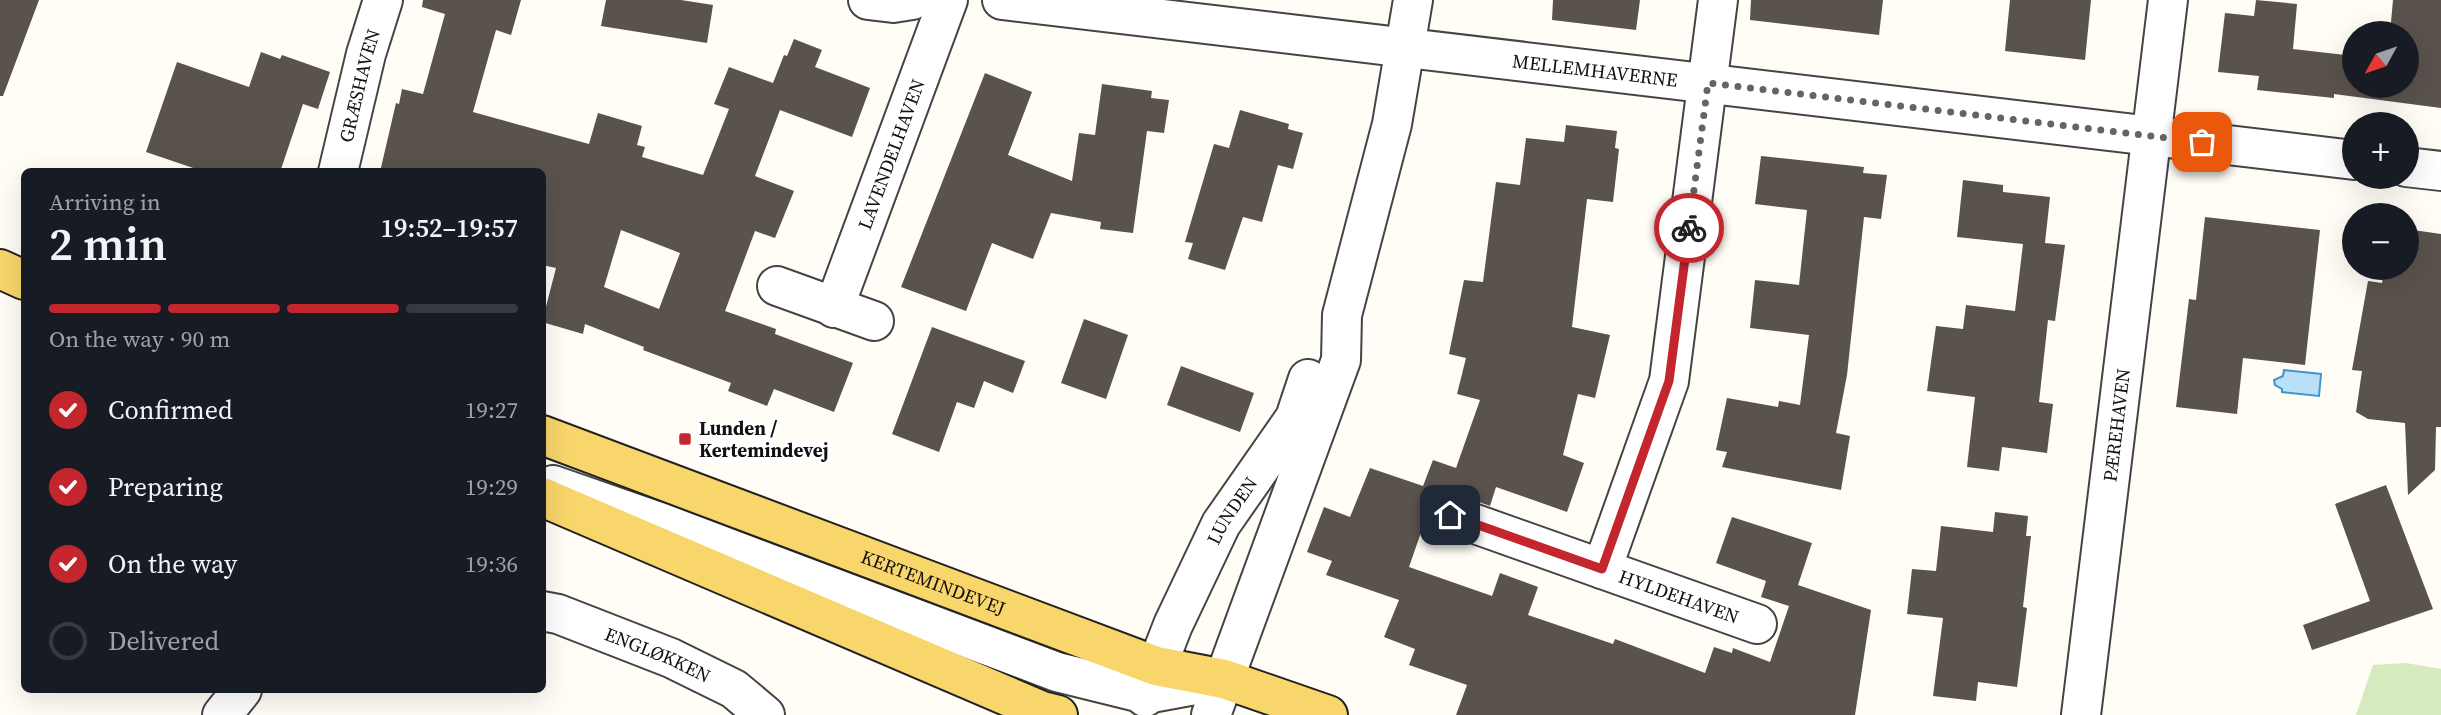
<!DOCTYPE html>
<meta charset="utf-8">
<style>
body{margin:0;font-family:"Source Serif 4",serif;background:#242831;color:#f1f3f6;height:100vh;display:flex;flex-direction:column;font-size:26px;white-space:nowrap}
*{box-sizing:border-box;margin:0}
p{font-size:23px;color:#9ea1a6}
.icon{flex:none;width:38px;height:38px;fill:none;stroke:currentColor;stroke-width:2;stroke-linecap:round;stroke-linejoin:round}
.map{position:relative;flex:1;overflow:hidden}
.panel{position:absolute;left:21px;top:168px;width:525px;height:525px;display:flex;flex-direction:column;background:#171b24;border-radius:10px;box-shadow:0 7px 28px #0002}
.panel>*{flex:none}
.needle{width:46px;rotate:230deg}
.tools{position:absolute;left:2342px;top:21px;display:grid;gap:14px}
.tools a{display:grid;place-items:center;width:77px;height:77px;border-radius:50%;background:#171b24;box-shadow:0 7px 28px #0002;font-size:35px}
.pin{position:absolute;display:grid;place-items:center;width:60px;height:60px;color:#fff;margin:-30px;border-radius:14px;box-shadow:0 4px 10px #0006}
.courier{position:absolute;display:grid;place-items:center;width:70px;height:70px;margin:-35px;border:5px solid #c4262e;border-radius:50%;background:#fff;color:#222;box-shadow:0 2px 9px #0007}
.head em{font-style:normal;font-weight:600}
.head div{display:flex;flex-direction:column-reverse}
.head{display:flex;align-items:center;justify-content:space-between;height:119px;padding:0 28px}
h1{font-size:46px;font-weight:600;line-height:52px}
.bar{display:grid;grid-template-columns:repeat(4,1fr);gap:10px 7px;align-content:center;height:84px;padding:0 28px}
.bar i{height:9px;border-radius:5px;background:#363941}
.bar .selected{background:#c4262e}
.bar p{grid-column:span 4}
ol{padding:0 28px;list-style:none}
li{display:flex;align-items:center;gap:21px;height:77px}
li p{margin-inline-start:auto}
li .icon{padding:7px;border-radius:50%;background:#c4262e;color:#fff;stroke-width:4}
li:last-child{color:#9ea1a6}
li i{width:38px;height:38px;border:4px solid #363941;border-radius:50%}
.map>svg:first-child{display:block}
.green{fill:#d5ebbd}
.water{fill:#b9e0f7;stroke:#3f96cf;stroke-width:2}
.building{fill:#5a524d;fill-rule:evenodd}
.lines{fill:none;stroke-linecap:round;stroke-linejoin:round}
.minor-casing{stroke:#444;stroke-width:42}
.major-casing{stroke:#222;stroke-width:42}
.minor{stroke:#fff;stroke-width:38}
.major{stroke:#f9d66b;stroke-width:38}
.done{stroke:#646461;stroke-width:7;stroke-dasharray:0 12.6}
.route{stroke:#c4262e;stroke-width:9}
.poi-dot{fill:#c4262e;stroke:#fff;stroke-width:2.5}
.labels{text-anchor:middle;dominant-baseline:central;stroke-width:7;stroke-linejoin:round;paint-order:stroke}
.street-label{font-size:19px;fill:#111;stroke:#fff}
.poi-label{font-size:19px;font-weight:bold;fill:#111;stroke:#fff;text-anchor:start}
</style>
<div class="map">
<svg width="2441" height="715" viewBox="0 0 2441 715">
<rect width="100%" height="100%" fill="#fffdf5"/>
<path class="green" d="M 2406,663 L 2441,669 L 2441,715 L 2356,715 L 2373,665 Z"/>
<path class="water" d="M 2284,370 L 2321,374 L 2319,396 L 2282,392 L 2282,389 L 2275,385 L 2274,380 L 2283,376 Z"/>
<path class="building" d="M 0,0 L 39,0 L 3,96 L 0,96 Z
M 423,0 L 521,0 L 511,35 L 496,30 L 473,112 L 589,144 L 598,113 L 642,126 L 637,145 L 645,147 L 642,157 L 703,175 L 729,109 L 714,104 L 729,67 L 773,83 L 784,55 L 787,56 L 794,39 L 822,50 L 815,67 L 870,88 L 852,137 L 780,110 L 755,176 L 794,191 L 775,238 L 755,231 L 725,311 L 776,329 L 775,334 L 853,363 L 834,412 L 774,389 L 767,406 L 728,391 L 731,383 L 643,350 L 644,347 L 585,324 L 583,334 L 542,322 L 556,268 L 542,265 L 542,172 L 380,172 L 396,103 L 399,104 L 402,89 L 423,94 L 445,14 L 422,7 ZM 621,230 L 680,253 L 659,309 L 604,287 Z
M 606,0 L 681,0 L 713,5 L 707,43 L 601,26 Z
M 1553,0 L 1640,0 L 1636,30 L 1552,20 Z
M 1751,0 L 1883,0 L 1879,35 L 1750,20 Z
M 2010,0 L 2091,0 L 2085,60 L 2005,51 Z
M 2256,0 L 2297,4 L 2293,49 L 2354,56 L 2354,86 L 2406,86 L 2406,33 L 2390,33 L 2393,0 L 2441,0 L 2441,108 L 2334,94 L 2334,98 L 2257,90 L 2259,76 L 2218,72 L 2225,13 L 2254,16 Z
M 261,52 L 280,59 L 282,55 L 330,72 L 318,109 L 303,104 L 280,172 L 205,172 L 146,152 L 177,62 L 249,87 Z
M 985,73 L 1032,92 L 1008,155 L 1072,181 L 1079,133 L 1095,135 L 1102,84 L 1152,91 L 1151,98 L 1169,100 L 1164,133 L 1147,131 L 1133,233 L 1100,229 L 1101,222 L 1051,213 L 1033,259 L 992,243 L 966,311 L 901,287 Z
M 1240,110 L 1289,124 L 1288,129 L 1303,133 L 1293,169 L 1278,165 L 1262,222 L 1243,217 L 1225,270 L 1188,259 L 1193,243 L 1185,242 L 1214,144 L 1229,148 Z
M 1566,125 L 1617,131 L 1615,148 L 1619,149 L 1613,202 L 1587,199 L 1572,327 L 1610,335 L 1595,398 L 1578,394 L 1563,455 L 1584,463 L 1567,512 L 1496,487 L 1490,506 L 1457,494 L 1443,495 L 1435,492 L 1409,567 L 1492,596 L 1500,573 L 1538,587 L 1528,615 L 1613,644 L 1615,639 L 1705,673 L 1714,647 L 1732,653 L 1733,648 L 1770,662 L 1789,606 L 1761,597 L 1766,581 L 1716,563 L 1732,517 L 1812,543 L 1798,585 L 1871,610 L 1855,715 L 1456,715 L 1467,685 L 1409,665 L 1415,649 L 1384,637 L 1399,600 L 1326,575 L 1332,561 L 1307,552 L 1324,507 L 1350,517 L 1370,468 L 1423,486 L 1433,460 L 1456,468 L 1480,400 L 1457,394 L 1466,358 L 1449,354 L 1464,280 L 1483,282 L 1496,182 L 1520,185 L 1526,138 L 1564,142 Z
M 1761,156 L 1864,167 L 1863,173 L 1887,175 L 1881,219 L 1864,217 L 1847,375 L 1836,433 L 1850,436 L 1841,490 L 1722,467 L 1727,452 L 1716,450 L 1727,398 L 1778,407 L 1779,401 L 1800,405 L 1809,335 L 1750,328 L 1755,280 L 1799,285 L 1807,210 L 1755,204 Z
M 1963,180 L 2003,185 L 2003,192 L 2050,197 L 2045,243 L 2065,245 L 2055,321 L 2048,320 L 2039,402 L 2053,404 L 2047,453 L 2002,447 L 1999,471 L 1967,467 L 1975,397 L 1927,391 L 1936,326 L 1963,329 L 1966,305 L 2015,311 L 2023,244 L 1957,237 Z
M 2205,217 L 2320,230 L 2305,365 L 2243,358 L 2237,414 L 2176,407 L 2189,299 L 2196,300 Z
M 2406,229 L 2441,234 L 2441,427 L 2436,427 L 2435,470 L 2408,495 L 2405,423 L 2368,419 L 2356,412 L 2362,371 L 2352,370 L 2368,281 L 2382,283 L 2384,268 L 2406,268 Z
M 1084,319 L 1128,335 L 1106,399 L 1061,383 Z
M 932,327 L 1025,361 L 1013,393 L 984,381 L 974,408 L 957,402 L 939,452 L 892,434 Z
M 1181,366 L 1254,393 L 1240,432 L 1167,405 Z
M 2386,485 L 2433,609 L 2312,650 L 2303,625 L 2370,601 L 2335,504 Z
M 1995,512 L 2028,516 L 2026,536 L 2031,536 L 2023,607 L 2027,608 L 2017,687 L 1978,682 L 1976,701 L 1933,696 L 1943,618 L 1907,614 L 1912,569 L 1936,571 L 1941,526 L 1993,532 Z"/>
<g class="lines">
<defs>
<g id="minor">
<path d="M 868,0 L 893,3 L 912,0"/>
<path id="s1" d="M 1002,0 L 2354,160"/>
<path d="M 2406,167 L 2441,171"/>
<path id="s2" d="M 338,172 L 366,54 L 383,0"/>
<path d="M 777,286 L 874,321"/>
<path id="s3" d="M 834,308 L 948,0"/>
<path d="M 553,485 L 662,523 L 1057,672 L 1146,694 L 1222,680"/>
<path id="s4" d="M 1450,515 L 1757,624"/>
<path d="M 1602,569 L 1669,381 L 1718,0"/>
<path id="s5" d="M 542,611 L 558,614 L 671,658 L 734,689 L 765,715"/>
<path id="s6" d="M 1145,697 L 1173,625 L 1221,524 L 1295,418 L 1308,379"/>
<path d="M 222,715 L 242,690"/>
<path d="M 1211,715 L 1341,360 L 1342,315 L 1392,124 L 1413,0"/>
<path id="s7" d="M 2081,715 L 2168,0"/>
</g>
<g id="major">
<path d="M 0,269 L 24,280"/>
<path id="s8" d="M 542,435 L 1156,666 L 1224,679 L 1328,715"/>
<path d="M 542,497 L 1042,711 L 1058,715"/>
</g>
</defs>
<use href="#minor" class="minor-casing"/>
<use href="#major" class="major-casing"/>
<use href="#minor" class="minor"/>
<use href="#major" class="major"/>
</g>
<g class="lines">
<path class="done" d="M 1689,228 L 1708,83 L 2202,142"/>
<path class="route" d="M 1450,515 L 1602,569 L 1669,381 L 1689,228"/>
</g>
<rect class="poi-dot" x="678" y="432" width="14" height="14" rx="3.5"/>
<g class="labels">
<g class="street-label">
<text stroke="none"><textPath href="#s1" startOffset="597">MELLEMHAVERNE</textPath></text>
<text stroke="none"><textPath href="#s2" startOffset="89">GRÆSHAVEN</textPath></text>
<text stroke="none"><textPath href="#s3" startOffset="164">LAVENDELHAVEN</textPath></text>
<text stroke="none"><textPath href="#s7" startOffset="292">PÆREHAVEN</textPath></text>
<text stroke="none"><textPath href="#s6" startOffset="206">LUNDEN</textPath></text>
<text stroke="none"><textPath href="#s8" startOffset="418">KERTEMINDEVEJ</textPath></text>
<text stroke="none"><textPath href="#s4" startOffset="243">HYLDEHAVEN</textPath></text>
<text stroke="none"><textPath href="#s5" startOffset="124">ENGLØKKEN</textPath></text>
</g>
<g class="poi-label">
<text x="699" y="428">Lunden /<tspan x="699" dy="22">Kertemindevej</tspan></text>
</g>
</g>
</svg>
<div class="tools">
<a><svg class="needle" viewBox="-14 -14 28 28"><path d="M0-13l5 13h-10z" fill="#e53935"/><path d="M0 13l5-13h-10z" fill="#9ea1a6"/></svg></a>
<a>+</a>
<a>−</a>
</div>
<div class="pin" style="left:2202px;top:142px;background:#ea580c"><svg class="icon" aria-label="bag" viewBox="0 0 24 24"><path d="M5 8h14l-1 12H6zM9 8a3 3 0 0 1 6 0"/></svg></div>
<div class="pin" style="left:1450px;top:515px;background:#1f2937"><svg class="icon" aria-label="home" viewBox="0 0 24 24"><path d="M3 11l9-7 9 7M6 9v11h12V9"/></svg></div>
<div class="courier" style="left:1689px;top:228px"><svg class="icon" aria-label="bike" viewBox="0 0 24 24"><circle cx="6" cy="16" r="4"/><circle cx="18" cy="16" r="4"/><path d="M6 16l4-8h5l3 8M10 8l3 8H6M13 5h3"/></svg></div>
<section class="panel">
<div class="head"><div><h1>2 min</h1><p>Arriving in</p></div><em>19:52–19:57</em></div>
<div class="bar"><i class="selected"></i><i class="selected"></i><i class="selected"></i><i></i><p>On the way · 90 m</p></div>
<ol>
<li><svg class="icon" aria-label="check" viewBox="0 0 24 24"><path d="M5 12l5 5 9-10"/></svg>Confirmed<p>19:27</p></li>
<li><svg class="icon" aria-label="check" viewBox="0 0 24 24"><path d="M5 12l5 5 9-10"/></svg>Preparing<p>19:29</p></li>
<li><svg class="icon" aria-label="check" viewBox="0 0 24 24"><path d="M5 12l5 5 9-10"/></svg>On the way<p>19:36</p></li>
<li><i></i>Delivered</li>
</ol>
</section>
</div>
